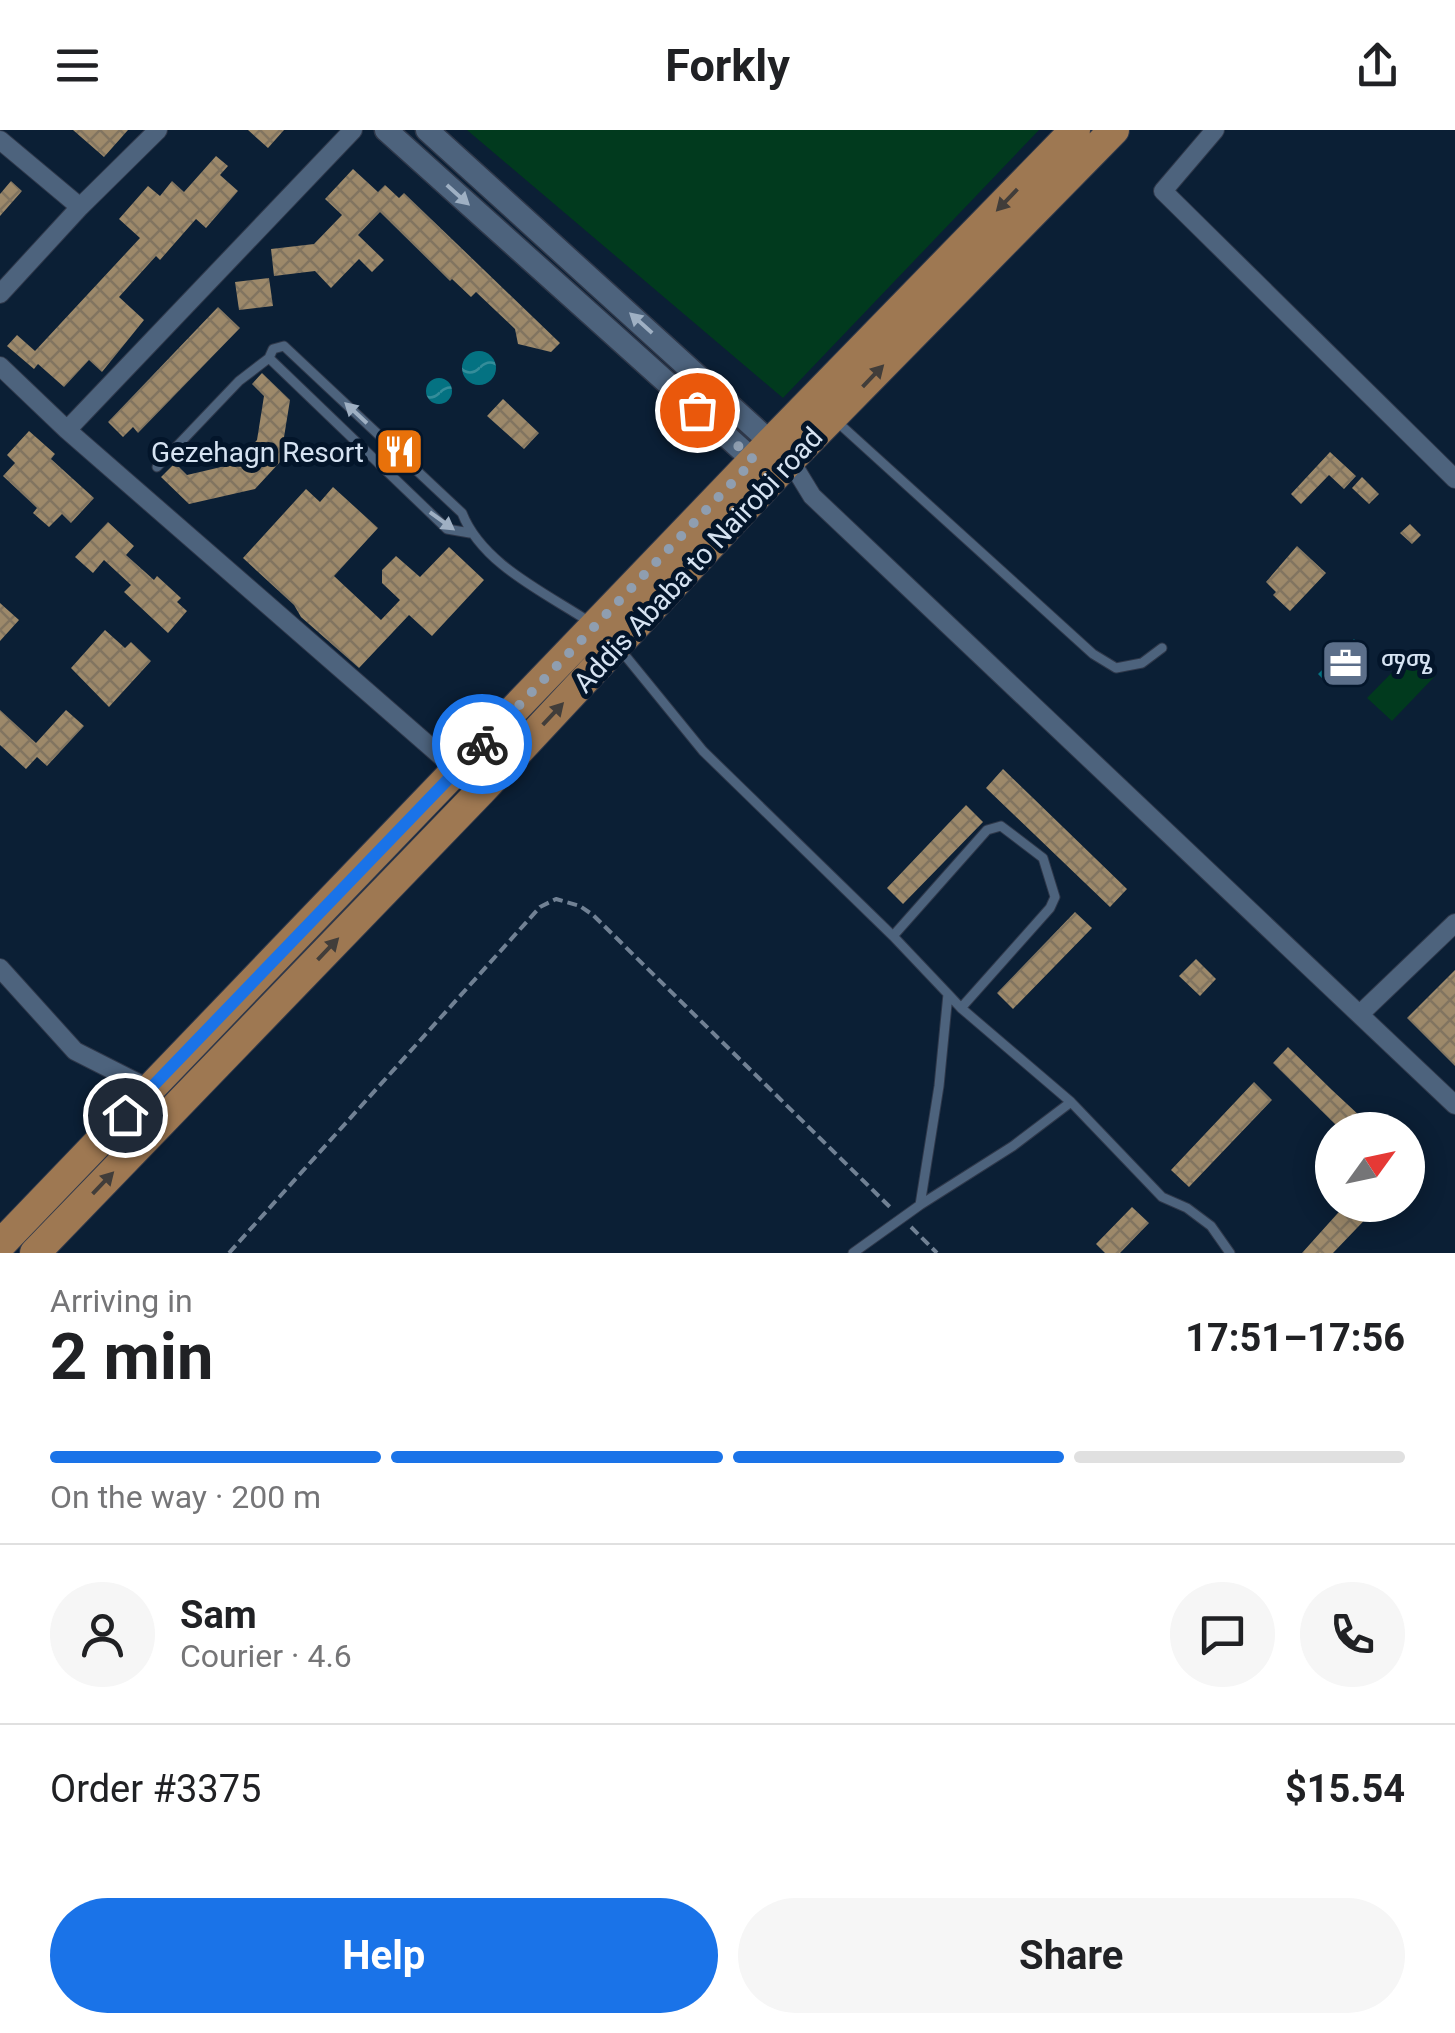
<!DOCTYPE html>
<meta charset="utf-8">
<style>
body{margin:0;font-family:Roboto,"Noto Sans Ethiopic",sans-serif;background:#f6f6f6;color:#202124;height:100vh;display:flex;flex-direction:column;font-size:38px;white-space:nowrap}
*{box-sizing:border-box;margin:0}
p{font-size:32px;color:#757577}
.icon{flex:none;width:55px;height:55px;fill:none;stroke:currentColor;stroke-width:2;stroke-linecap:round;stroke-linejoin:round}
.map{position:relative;height:1123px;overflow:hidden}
.side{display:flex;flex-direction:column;background:#fff;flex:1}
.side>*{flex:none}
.needle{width:65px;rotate:57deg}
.tools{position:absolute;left:1315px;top:982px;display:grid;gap:20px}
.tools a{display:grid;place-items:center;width:110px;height:110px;border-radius:50%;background:#fff;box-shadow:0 5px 25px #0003;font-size:50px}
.pin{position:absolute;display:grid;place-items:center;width:85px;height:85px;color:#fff;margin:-42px;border:5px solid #fff;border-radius:50%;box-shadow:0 2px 10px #0007}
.courier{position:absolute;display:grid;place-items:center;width:100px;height:100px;margin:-50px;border:8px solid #1a73e8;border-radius:50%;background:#fff;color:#222;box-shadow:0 2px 12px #0007}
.headline em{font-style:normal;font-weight:700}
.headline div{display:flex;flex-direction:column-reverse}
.headline{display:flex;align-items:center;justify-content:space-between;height:170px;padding:0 50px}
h1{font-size:65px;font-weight:700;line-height:75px}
.bar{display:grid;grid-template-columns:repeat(4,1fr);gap:15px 10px;align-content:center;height:120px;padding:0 50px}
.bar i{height:12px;border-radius:8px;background:#e0e0e0}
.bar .current{background:#1a73e8}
.bar p{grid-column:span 4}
.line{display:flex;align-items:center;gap:25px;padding:0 50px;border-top:2px solid #e0e0e0}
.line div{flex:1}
.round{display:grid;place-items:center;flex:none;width:105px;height:105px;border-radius:52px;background:#f6f6f6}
.primary-button{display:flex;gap:20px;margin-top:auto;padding:20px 50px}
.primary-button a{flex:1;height:115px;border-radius:60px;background:#1a73e8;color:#fff;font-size:40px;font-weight:700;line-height:115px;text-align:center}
.primary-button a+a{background:#f6f6f6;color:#202124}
header{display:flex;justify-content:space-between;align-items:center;height:130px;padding:0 50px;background:#fff;font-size:45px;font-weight:700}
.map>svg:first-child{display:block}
.pitch{fill:#013a1e}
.water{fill:url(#water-waves)}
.building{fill:url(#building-cross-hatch)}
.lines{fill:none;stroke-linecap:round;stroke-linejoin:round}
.service-casing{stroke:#2f384a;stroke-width:11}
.minor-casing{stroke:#2f384a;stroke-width:20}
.tertiary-casing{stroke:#2f384a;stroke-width:25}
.trunk-casing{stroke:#2f384a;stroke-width:32}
.path{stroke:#718194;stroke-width:4;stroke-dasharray:10 5;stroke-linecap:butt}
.service{stroke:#4d637d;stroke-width:9}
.minor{stroke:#4d637d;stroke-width:18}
.tertiary{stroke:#4d637d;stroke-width:22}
.trunk{stroke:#9e7852;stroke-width:30}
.oneway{fill:#9fb0c3}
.oneway2{fill:#413d3a}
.done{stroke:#8f9eb0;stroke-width:10;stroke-dasharray:0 18}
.route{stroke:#1a73e8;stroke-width:12}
.labels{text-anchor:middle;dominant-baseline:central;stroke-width:10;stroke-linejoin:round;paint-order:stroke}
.poi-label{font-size:28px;fill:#d6e3f2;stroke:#03152a;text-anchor:end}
.street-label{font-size:28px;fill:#d6e3f2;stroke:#03152a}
</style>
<header><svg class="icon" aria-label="menu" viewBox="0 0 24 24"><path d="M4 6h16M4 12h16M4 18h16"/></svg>Forkly<svg class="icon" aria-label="share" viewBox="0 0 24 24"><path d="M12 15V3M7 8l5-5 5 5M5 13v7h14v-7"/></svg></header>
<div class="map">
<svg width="1455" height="1123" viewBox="0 0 1455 1123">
<defs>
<pattern id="water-waves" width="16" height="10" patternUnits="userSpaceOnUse" patternTransform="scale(2.5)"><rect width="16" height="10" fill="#047282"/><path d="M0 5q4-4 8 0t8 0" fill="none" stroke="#348d9a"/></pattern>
<pattern id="building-cross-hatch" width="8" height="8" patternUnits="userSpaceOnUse" patternTransform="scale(2.5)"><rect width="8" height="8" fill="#9d896a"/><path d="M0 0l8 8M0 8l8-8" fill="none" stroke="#817460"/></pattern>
</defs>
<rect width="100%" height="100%" fill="#0b1f35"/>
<path class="pitch" d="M 467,0 L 1039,0 L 783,268 Z
M 1412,522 L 1436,545 L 1392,591 L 1367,568 Z"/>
<path class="water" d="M462 238a17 17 0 1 1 34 0a17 17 0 1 1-34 0Z
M426 261a13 13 0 1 1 26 0a13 13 0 1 1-26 0Z
M 1354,509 L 1366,522 L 1331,557 L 1318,544 Z"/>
<path class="building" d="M 73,0 L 128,0 L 104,27 Z
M 248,0 L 284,0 L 268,18 Z
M 216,26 L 228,36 L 220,45 L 238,61 L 206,98 L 196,89 L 160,130 L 156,126 L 119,167 L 144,190 L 102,242 L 89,230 L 64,257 L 38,234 L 34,239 L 7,216 L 17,205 L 35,221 L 140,108 L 119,89 L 148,56 L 160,66 L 172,51 L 184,62 Z
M 353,39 L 378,62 L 385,55 L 399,68 L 404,63 L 560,213 L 551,222 L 518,214 L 515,199 L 476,162 L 471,167 L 452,149 L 450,151 L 380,82 L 358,105 L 384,130 L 372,142 L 359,129 L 331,158 L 315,141 L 274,146 L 271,119 L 314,114 L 342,85 L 325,69 Z
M 11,51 L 22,61 L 0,86 L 0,64 Z
M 269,148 L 273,176 L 239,180 L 235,152 Z
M 218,177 L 240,198 L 138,303 L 133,297 L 123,307 L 108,292 Z
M 262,243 L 290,270 L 280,332 L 255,359 L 189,374 L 161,347 L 175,333 L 187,345 L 234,334 L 257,310 L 264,266 L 252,254 Z
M 503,269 L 539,303 L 524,319 L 487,286 Z
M 29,301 L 55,324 L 51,329 L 94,368 L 71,393 L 62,384 L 49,397 L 33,383 L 37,378 L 3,346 L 15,333 L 7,325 Z
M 1330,322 L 1356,346 L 1344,359 L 1329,345 L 1301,374 L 1291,364 Z
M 1362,347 L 1379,364 L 1369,374 L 1352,358 Z
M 333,357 L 378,398 L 334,446 L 381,490 L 400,470 L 382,453 L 382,440 L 396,426 L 420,447 L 449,417 L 484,450 L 432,506 L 409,485 L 359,538 L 301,487 L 294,475 L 243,428 L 306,359 L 320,372 Z
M 108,392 L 134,416 L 126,425 L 154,450 L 157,446 L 181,468 L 177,472 L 187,481 L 168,503 L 124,462 L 131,455 L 104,430 L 93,443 L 75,427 Z
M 1410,394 L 1421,405 L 1412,414 L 1400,403 Z
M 1297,416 L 1326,443 L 1290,481 L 1273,465 L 1276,462 L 1266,452 Z
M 0,473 L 19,490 L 0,511 Z
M 105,500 L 125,518 L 131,512 L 151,531 L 109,577 L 71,538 Z
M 0,580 L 36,613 L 66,580 L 84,596 L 47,636 L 37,627 L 26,639 L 0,615 Z
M 1003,639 L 1127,759 L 1110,777 L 986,658 Z
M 966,675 L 983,692 L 903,774 L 887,758 Z
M 1075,782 L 1092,798 L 1013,879 L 997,863 Z
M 1196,829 L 1216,849 L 1200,866 L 1179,846 Z
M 1455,840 L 1455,936 L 1407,888 Z
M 1288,917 L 1332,960 L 1375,1000 L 1341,1000 L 1273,933 Z
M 1254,952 L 1272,970 L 1189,1057 L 1171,1040 Z
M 1345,1075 L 1379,1075 L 1333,1123 L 1302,1123 Z
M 1132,1077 L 1149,1093 L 1120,1123 L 1105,1123 L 1096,1114 Z"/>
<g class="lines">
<defs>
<path id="service" d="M 269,228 L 447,399 L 470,403
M 834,289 L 1093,524 L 1116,538 L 1142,533 L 1162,518
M 157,337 L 239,251 L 269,228 L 273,219 L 284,216 L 462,383 C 482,434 544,462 588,491
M 619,518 L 703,621 L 893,806
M 961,878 L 1071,972 L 1162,1067 L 1187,1078 L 1211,1096 L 1230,1123
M 920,1075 L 1013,1016 L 1071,972
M 853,1123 L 920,1075 L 939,956 L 948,864 L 893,806 L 987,700 L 1001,696 L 1043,728 L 1055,767 L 1050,778 L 961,878 L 948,864"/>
<path id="minor" d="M 1215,0 L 1163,61 L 1455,349
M 0,10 L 80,77
M 0,164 L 80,77 L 158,0
M 0,236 L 67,300 L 481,661
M 67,300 L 353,0
M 790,330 L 812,366 L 1455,975
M 0,838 L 75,921 L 150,959
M 1360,884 L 1455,793"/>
<path id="tertiary" d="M 386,0 L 763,339
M 427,0 L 780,321"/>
<path id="trunk" d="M 0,1115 L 771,312 L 1075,0
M 35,1123 L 481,661 L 790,330 L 1114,0"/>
</defs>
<use href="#service" class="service-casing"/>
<use href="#minor" class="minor-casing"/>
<use href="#tertiary" class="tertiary-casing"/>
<use href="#trunk" class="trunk-casing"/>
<path class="path" d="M 911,1097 L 937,1123
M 229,1123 L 540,777 L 556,769 L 580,776 L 593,785 L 893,1080"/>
<use href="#service" class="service"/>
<use href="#minor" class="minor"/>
<use href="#tertiary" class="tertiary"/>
<use href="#trunk" class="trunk"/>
</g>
<defs><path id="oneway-solid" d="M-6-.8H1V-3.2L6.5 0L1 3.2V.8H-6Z" transform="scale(2.5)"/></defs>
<g class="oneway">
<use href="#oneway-solid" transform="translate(458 65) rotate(42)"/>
<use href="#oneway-solid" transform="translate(641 193) rotate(-138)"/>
<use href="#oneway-solid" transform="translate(356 283) rotate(-137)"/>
<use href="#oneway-solid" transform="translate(442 391) rotate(36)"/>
</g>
<g class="oneway2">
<use href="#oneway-solid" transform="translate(1007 70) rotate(134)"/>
<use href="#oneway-solid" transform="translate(873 246) rotate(-46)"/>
<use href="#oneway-solid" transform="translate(553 584) rotate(-47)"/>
<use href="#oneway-solid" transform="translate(328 819) rotate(-46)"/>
<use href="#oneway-solid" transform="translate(103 1053) rotate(-46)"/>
</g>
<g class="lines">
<path class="done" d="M 482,614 L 754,330 L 697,280"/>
<path class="route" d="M 125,985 L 482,614"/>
</g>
<defs>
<symbol id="restaurant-square" viewBox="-11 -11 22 22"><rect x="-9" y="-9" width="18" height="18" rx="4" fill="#e8710a" stroke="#03152a"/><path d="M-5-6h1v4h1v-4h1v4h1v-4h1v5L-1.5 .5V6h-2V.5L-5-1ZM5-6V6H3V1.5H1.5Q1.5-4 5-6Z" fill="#fff"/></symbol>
<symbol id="office-square" viewBox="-11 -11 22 22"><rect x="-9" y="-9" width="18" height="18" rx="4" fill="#5c6f8a" stroke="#03152a"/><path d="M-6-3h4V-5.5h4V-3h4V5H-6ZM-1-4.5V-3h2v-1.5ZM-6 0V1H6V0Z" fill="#fff"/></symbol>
</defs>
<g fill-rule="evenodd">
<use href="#restaurant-square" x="372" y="294" width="55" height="55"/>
<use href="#office-square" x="1318" y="506" width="55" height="55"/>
</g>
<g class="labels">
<g class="poi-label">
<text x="364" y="322">Gezehagn Resort</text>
<text x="1381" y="534" text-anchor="start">ማሜ</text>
</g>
<g class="street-label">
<text transform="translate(698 430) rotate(-47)">Addis Ababa to Nairobi road</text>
</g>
</g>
</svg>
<div class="tools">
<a><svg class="needle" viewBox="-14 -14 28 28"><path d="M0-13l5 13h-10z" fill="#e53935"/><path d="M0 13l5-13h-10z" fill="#757577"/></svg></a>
</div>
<div class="pin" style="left:697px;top:280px;background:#ea580c"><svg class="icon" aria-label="bag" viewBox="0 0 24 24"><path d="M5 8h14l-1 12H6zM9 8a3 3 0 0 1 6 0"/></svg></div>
<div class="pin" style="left:125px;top:985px;background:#1f2937"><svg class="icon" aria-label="home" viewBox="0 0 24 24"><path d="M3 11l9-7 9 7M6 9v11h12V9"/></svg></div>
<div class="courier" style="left:482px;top:614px"><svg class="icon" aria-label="bike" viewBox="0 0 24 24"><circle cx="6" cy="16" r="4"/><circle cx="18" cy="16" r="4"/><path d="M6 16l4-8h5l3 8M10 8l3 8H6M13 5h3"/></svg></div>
</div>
<section class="side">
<div class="headline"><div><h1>2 min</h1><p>Arriving in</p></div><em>17:51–17:56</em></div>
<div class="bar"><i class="current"></i><i class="current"></i><i class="current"></i><i></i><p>On the way · 200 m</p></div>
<div class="line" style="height:180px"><a class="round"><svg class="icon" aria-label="person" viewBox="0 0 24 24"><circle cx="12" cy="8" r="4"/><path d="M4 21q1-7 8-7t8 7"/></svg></a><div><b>Sam</b><p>Courier · 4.6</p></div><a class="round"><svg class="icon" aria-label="chat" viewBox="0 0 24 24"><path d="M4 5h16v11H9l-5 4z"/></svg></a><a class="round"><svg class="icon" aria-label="phone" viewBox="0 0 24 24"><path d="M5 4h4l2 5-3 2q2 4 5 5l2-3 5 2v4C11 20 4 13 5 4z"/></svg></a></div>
<div class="line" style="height:130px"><div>Order #3375</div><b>$15.54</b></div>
<div class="primary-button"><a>Help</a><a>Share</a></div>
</section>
